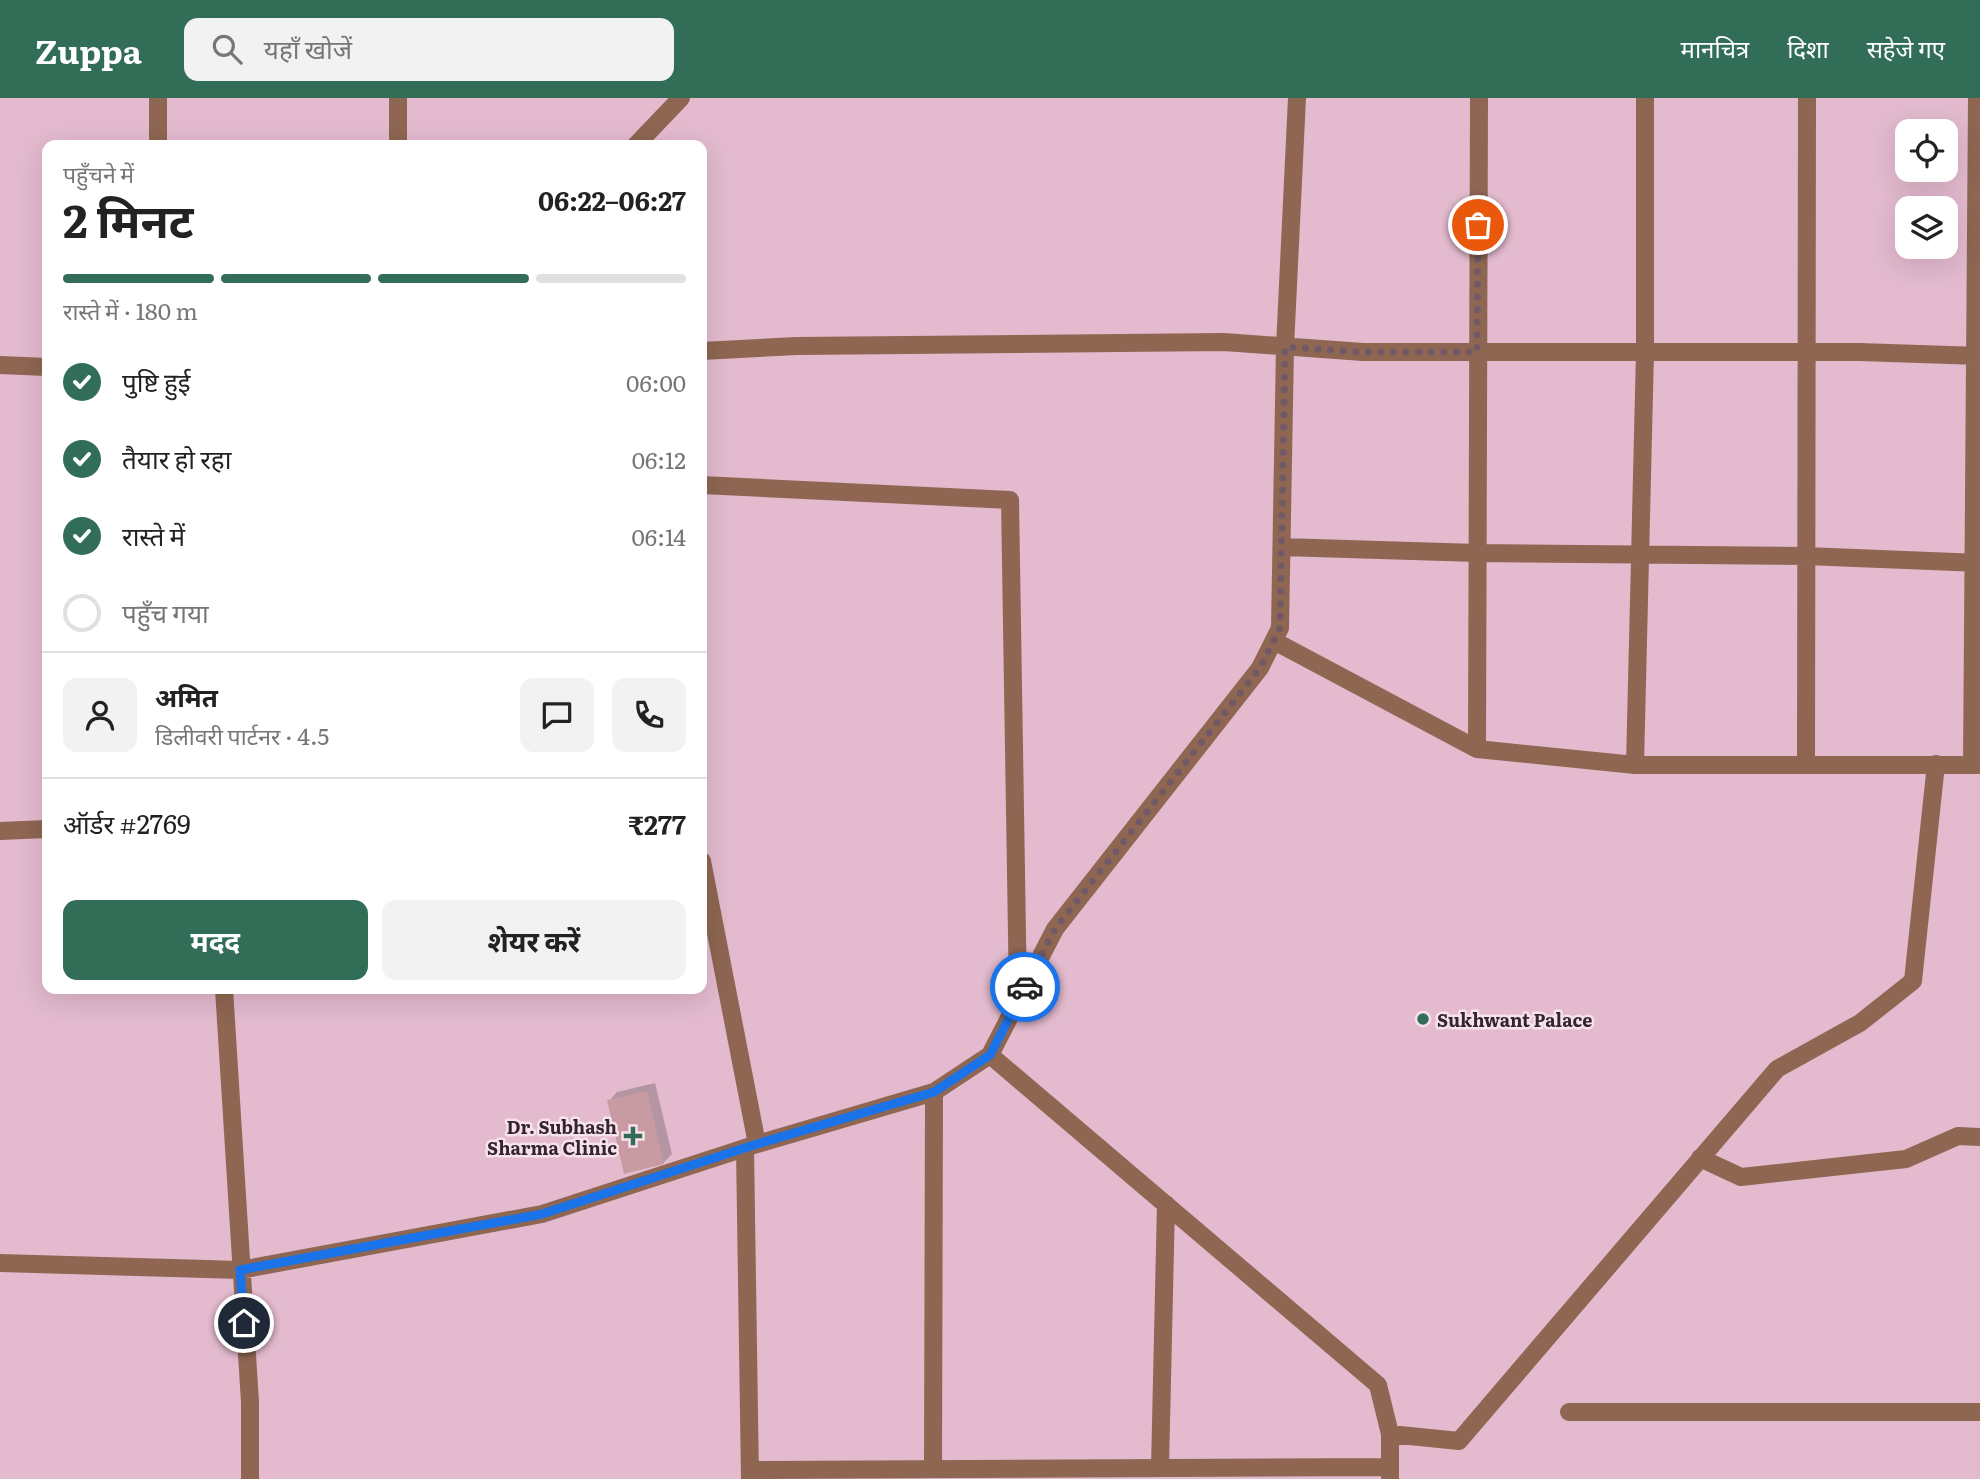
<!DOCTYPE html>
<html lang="hi">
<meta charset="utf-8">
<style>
body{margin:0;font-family:Literata,"Noto Sans Devanagari",serif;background:#f2f2f2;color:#222;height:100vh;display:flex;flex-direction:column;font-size:26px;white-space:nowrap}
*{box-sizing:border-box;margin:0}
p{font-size:23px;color:#767676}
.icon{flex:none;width:38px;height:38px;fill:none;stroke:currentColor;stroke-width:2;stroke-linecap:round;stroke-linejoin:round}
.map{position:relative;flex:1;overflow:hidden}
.details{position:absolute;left:42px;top:42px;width:665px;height:854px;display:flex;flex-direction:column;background:#fff;border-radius:14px;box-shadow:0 7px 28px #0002}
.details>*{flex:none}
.buttons{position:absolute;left:1895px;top:21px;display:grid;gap:14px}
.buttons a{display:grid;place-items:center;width:63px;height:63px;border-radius:14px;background:#fff;box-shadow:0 7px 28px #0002;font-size:35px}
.pin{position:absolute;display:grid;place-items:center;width:60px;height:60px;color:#fff;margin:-30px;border:4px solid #fff;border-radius:50%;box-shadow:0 2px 7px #0007}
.courier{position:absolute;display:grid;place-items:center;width:70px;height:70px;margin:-35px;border:5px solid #1a73e8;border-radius:50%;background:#fff;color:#222;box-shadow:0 2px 9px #0007}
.headline em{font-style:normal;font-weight:700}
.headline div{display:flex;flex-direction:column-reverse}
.headline{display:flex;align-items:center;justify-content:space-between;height:119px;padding:0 21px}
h1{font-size:46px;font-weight:700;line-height:52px}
.bar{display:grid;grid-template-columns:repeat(4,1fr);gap:10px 7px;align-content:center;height:84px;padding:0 21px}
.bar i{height:9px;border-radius:5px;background:#e0e0e0}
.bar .current{background:#316d57}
.bar p{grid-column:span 4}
.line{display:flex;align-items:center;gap:18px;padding:0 21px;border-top:2px solid #e0e0e0}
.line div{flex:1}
.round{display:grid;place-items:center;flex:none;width:74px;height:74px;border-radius:14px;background:#f2f2f2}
ol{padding:0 21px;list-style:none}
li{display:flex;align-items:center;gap:21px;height:77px}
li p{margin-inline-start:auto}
li .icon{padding:7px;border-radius:50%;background:#316d57;color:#fff;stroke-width:4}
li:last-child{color:#767676}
li i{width:38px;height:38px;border:4px solid #e0e0e0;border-radius:50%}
.button{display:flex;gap:14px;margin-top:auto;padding:14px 21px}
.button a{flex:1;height:80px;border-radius:14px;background:#316d57;color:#fff;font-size:28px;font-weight:700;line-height:80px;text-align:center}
.button a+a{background:#f2f2f2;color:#222}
header{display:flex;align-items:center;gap:42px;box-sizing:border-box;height:98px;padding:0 35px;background:#316d57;color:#fff}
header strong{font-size:33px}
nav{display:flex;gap:38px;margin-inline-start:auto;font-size:24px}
.search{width:490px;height:63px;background:#f2f2f2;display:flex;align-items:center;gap:18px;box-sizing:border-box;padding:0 24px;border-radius:14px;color:#767676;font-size:26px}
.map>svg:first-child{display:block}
.shadow{fill:#0003}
.building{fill:#c89ba3}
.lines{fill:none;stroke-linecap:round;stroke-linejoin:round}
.minor{stroke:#8e6652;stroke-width:18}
.done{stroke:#715965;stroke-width:7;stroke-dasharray:0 12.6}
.route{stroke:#1a73e8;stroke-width:9}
.poi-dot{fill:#316d57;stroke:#f7e1eb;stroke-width:2.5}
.labels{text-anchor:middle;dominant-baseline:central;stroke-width:5;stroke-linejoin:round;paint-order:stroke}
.poi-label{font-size:18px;font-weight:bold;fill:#34252d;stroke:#f7e1eb;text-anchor:start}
</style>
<header>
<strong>Zuppa</strong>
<div class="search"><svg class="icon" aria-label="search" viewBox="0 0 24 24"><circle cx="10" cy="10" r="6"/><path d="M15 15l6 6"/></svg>यहाँ खोजें</div>
<nav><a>मानचित्र</a><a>दिशा</a><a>सहेजे गए</a></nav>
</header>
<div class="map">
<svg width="1980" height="1381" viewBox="0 0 1980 1381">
<rect width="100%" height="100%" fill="#e3bace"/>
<path class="shadow" d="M 655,985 L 672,1056 L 663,1065 L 609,1003 L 617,994 Z"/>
<path class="building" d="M 647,993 L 664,1066 L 624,1076 L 607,1002 Z"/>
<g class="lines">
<path class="minor" d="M 158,0 L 158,47
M 398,47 L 398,0
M 636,47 L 681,0
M 702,253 L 796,248 L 1224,244 L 1363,254 L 1859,254 L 1980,258
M 0,267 L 47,269
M 702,387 L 1010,402 L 1018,898
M 1282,449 L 1477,455 L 1806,458 L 1980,465
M 1274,543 L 1477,651 L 1635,667 L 1980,667
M 1477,651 L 1479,0
M 1806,666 L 1807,0
M 1635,667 L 1645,254 L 1645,0
M 1972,667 L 1977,0
M 0,733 L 47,731
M 702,763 L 757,1046
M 224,891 L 250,1304 L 250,1381
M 990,957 L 1378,1287 L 1390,1336 L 1390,1381
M 745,1050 L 750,1381
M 1700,1060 L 1741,1079 L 1906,1061 L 1958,1038 L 1980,1039
M 0,1165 L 240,1172 L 542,1116 L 757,1046 L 934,994 L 990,957 L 1055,831 L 1260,570 L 1280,530 L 1285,249 L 1297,0
M 1569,1314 L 1980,1314
M 1390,1336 L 1459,1343 L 1777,971 L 1860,925 L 1913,883 L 1936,666
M 1160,1370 L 1166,1106
M 933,1371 L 934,994
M 750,1372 L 1390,1369"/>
</g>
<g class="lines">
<path class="done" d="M 1025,889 L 1055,831 L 1260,570 L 1280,530 L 1285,249 L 1363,254 L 1477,254 L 1478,127"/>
<path class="route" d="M 244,1225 L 240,1172 L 542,1116 L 757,1046 L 934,994 L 990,957 L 1025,889"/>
</g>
<g class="poi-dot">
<circle cx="1423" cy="921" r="7"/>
<path d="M629.5 1027.5h7v7h7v7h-7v7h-7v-7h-7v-7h7z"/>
</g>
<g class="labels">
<g class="poi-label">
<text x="1437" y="921">Sukhwant Palace</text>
<text x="617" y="1028" text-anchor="end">Dr. Subhash<tspan x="617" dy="21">Sharma Clinic</tspan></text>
</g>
</g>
</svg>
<div class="buttons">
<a><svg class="icon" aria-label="locate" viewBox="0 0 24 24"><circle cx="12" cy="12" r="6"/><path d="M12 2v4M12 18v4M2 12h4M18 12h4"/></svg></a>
<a><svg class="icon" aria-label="layers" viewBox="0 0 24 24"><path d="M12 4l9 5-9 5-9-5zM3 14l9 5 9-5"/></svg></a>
</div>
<div class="pin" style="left:1478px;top:127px;background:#ea580c"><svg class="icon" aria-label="bag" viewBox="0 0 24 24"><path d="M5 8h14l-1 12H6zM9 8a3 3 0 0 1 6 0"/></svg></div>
<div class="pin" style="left:244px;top:1225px;background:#1f2937"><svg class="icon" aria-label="home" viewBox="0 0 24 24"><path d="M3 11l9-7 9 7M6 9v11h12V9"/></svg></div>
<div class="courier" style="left:1025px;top:889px"><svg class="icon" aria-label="car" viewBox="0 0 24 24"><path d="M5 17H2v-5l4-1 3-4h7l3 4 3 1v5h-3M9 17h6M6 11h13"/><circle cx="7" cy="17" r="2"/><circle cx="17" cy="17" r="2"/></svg></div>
<section class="details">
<div class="headline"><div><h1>2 मिनट</h1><p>पहुँचने में</p></div><em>06:22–06:27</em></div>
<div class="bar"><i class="current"></i><i class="current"></i><i class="current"></i><i></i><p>रास्ते में · 180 m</p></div>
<ol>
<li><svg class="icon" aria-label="check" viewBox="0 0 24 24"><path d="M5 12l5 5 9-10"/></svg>पुष्टि हुई<p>06:00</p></li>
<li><svg class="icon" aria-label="check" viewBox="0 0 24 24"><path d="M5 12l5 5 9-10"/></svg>तैयार हो रहा<p>06:12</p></li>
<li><svg class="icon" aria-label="check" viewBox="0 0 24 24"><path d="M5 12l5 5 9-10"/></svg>रास्ते में<p>06:14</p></li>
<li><i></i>पहुँच गया</li>
</ol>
<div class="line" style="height:126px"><a class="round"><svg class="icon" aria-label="person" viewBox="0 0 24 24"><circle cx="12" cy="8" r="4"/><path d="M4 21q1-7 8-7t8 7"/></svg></a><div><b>अमित</b><p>डिलीवरी पार्टनर · 4.5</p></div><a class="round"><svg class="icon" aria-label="chat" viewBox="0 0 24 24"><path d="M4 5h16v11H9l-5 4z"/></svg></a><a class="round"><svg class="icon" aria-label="phone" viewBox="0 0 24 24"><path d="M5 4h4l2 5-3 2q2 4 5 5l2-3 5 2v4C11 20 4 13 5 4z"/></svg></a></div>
<div class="line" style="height:91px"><div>ऑर्डर #2769</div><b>₹277</b></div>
<div class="button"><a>मदद</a><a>शेयर करें</a></div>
</section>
</div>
